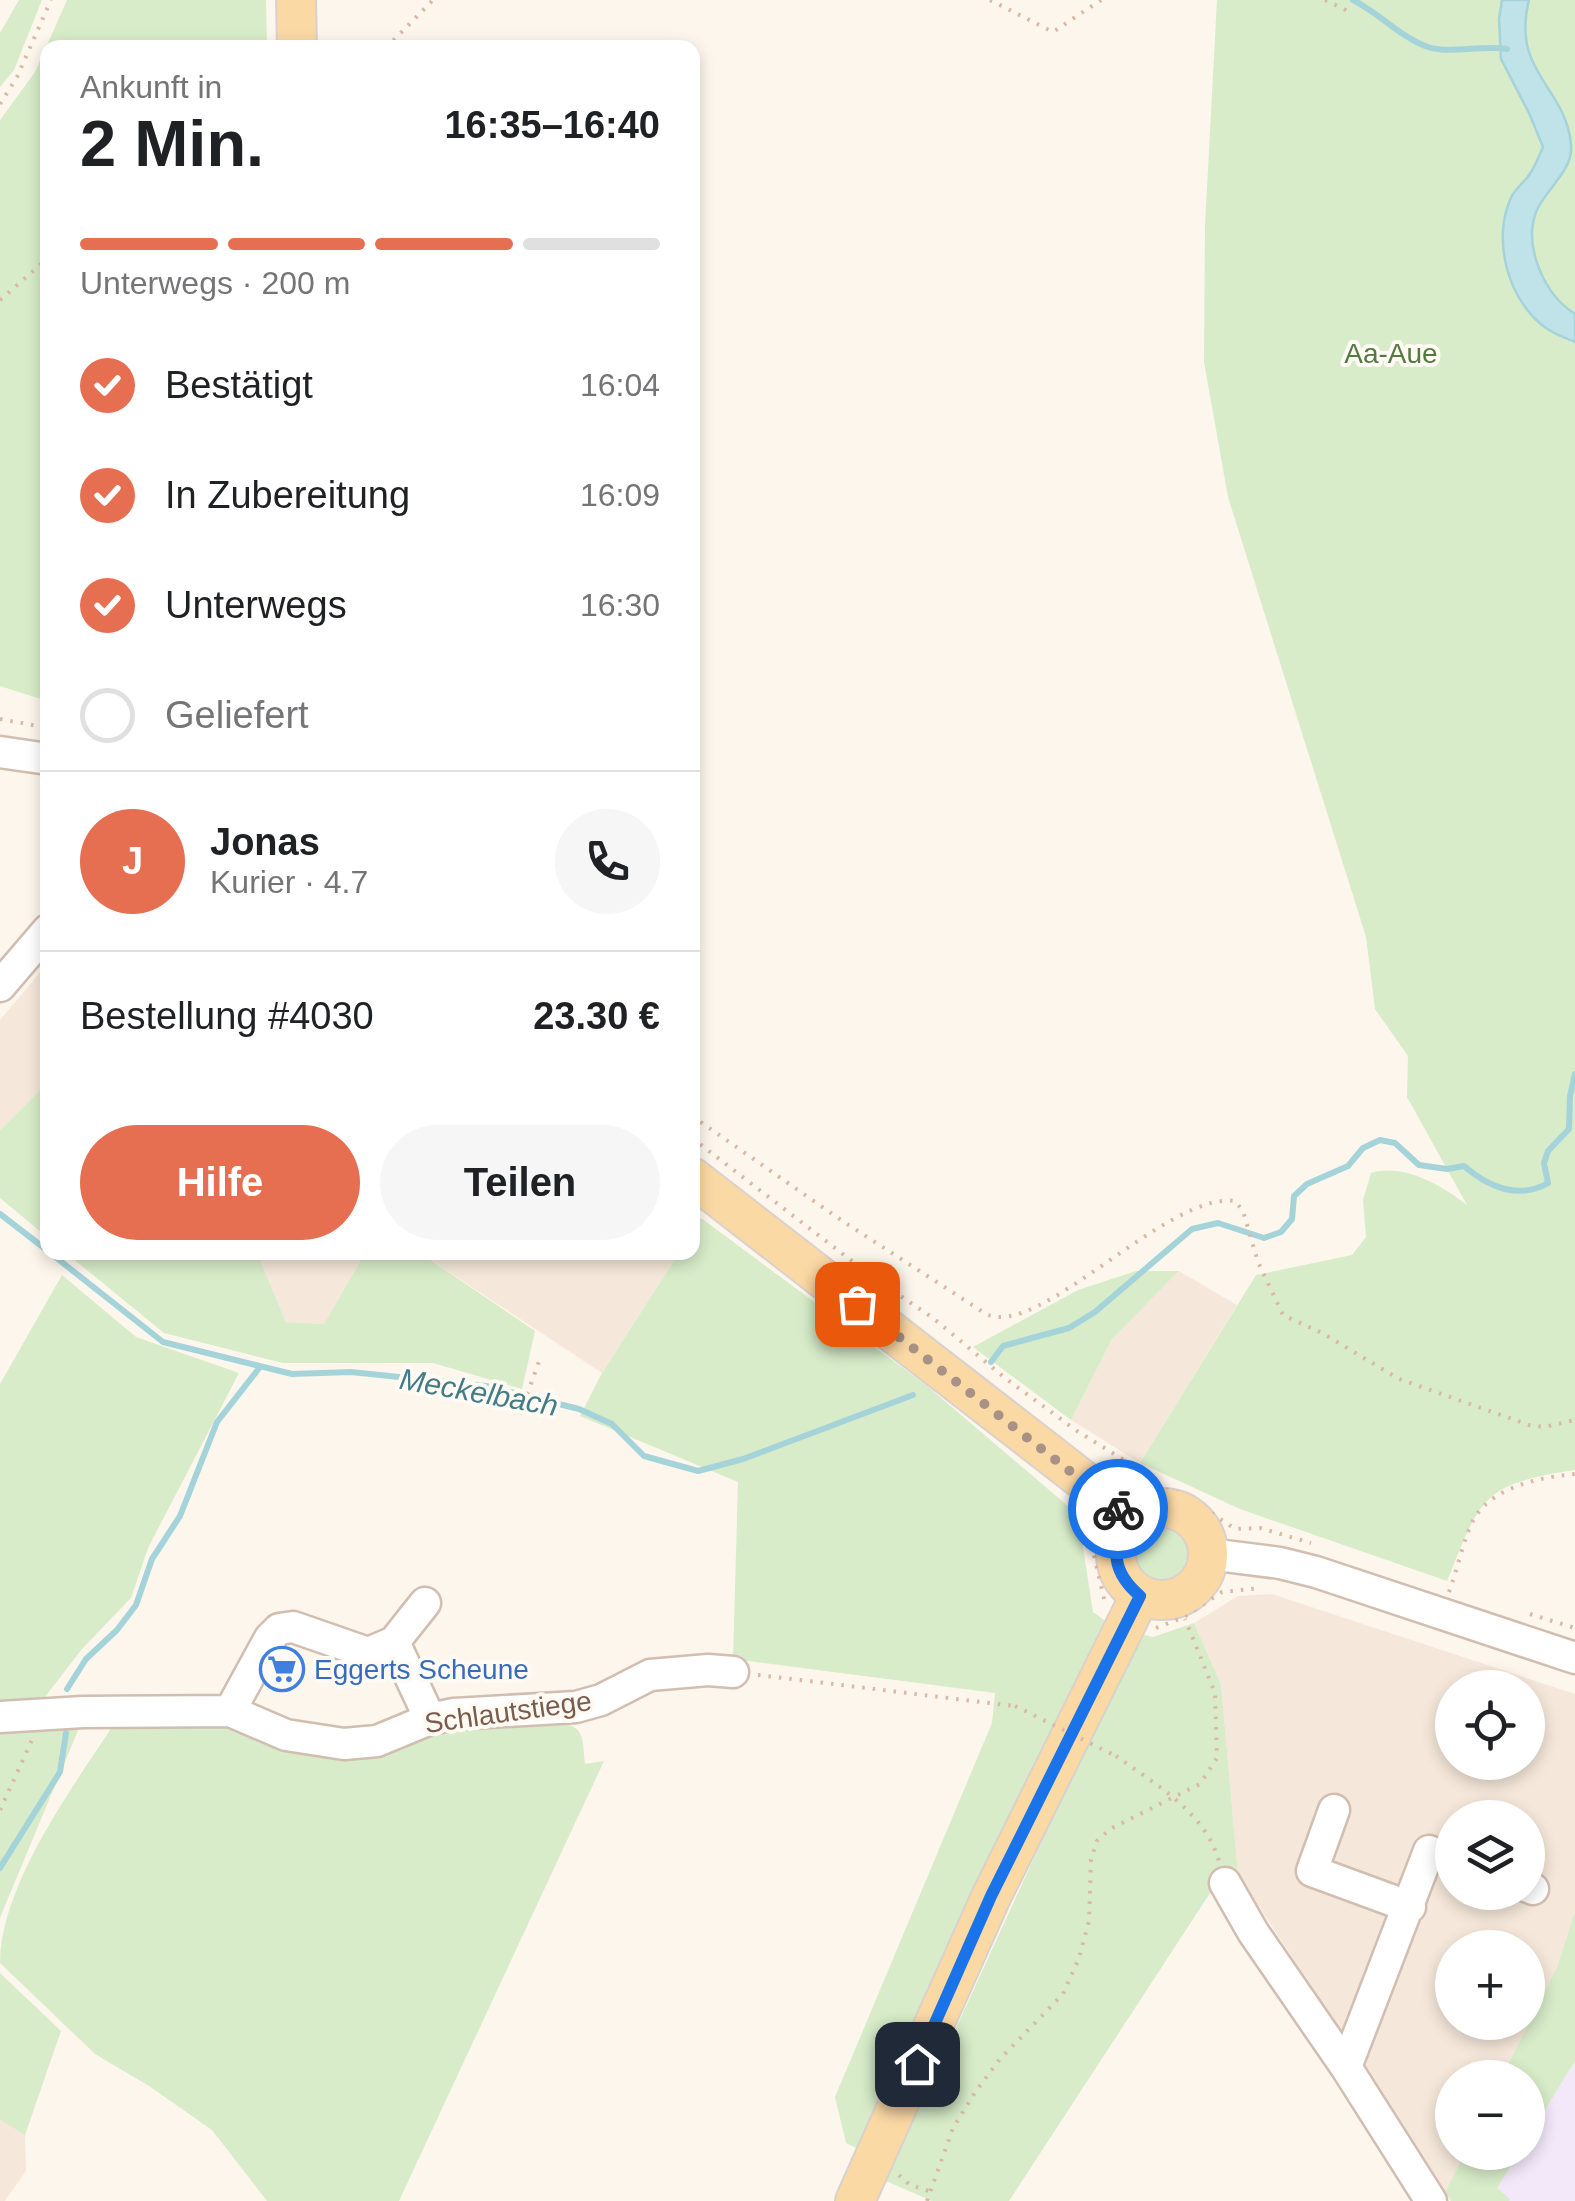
<!DOCTYPE html>
<html lang="de">
<meta charset="utf-8">
<style>
body{margin:0;font-family:Arial,sans-serif;background:#f6f6f6;color:#202124;height:100vh;display:flex;flex-direction:column;font-size:38px;white-space:nowrap}
*{box-sizing:border-box;margin:0}
p{font-size:32px;color:#757577}
.icon{flex:none;width:55px;height:55px;fill:none;stroke:currentColor;stroke-width:2;stroke-linecap:round;stroke-linejoin:round}
.map{position:relative;flex:1;overflow:hidden}
.panel{position:absolute;left:40px;top:40px;width:660px;height:1220px;display:flex;flex-direction:column;background:#fff;border-radius:20px;box-shadow:0 5px 15px #0003}
.panel>*{flex:none}
.tools{position:absolute;left:1435px;top:1670px;display:grid;gap:20px}
.tools a{display:grid;place-items:center;width:110px;height:110px;border-radius:50%;background:#fff;box-shadow:0 5px 15px #0003;font-size:50px}
.pin{position:absolute;display:grid;place-items:center;width:85px;height:85px;color:#fff;margin:-42px;border-radius:20px;box-shadow:0 5px 15px #0006}
.courier{position:absolute;display:grid;place-items:center;width:100px;height:100px;margin:-50px;border:8px solid #1a73e8;border-radius:50%;background:#fff;color:#222;box-shadow:0 2px 12px #0007}
.head em{font-style:normal;font-weight:700}
.head div{display:flex;flex-direction:column-reverse}
.head{display:flex;align-items:center;justify-content:space-between;height:170px;padding:0 40px}
h1{font-size:65px;font-weight:700;line-height:75px}
.bar{display:grid;grid-template-columns:repeat(4,1fr);gap:15px 10px;align-content:center;height:120px;padding:0 40px}
.bar i{height:12px;border-radius:8px;background:#e0e0e0}
.bar .selected{background:#e76f51}
.bar p{grid-column:span 4}
.line{display:flex;align-items:center;gap:25px;padding:0 40px;border-top:2px solid #e0e0e0}
.line div{flex:1}
.round{display:grid;place-items:center;flex:none;width:105px;height:105px;border-radius:52px;background:#f6f6f6}
ol{padding:0 40px;list-style:none}
li{display:flex;align-items:center;gap:30px;height:110px}
li p{margin-inline-start:auto}
li .icon{padding:10px;border-radius:50%;background:#e76f51;color:#fff;stroke-width:4}
li:last-child{color:#757577}
li i{width:55px;height:55px;border:5px solid #e0e0e0;border-radius:50%}
.primary-button{display:flex;gap:20px;margin-top:auto;padding:20px 40px}
.primary-button a{flex:1;height:115px;border-radius:60px;background:#e76f51;color:#fff;font-size:40px;font-weight:700;line-height:115px;text-align:center}
.primary-button a+a{background:#f6f6f6;color:#202124}
.map>svg:first-child{display:block}
.residential{fill:#f5e8da;fill-rule:evenodd}
.education{fill:#f3e8fa}
.green{fill:#d8ecc9}
.water{fill:#bfe3e8;stroke:#a5d3da;stroke-width:2.5}
.lines{fill:none;stroke-linecap:round;stroke-linejoin:round}
.stream{stroke:#a5d3da;stroke-width:6}
.minor-casing{stroke:#d1beb0;stroke-width:35}
.major-casing{stroke:#dad1cd;stroke-width:42}
.path{stroke:#d9b8a5;stroke-width:4;stroke-dasharray:2.5 8;stroke-linecap:butt}
.minor{stroke:#fff;stroke-width:30}
.major{stroke:#fbd9a5;stroke-width:38}
.path-bridge{stroke:#d9b8a5;stroke-width:4;stroke-dasharray:2.5 8;stroke-linecap:butt}
.done{stroke:#a89285;stroke-width:10;stroke-dasharray:0 18}
.route{stroke:#1a73e8;stroke-width:12}
.labels{text-anchor:middle;dominant-baseline:central;stroke-width:8;stroke-linejoin:round;paint-order:stroke}
.park-label{font-size:28px;fill:#537a41;stroke:#fffaf3}
.shop-label{font-size:28px;fill:#366cbe;stroke:#fffaf3;text-anchor:start}
.street-label{font-size:28px;fill:#7a5c4d;stroke:#fffaf3}
.water-label{font-size:30px;font-style:italic;fill:#437c86;stroke:#fffaf3}
</style>
<div class="map">
<svg width="1575" height="2201" viewBox="0 0 1575 2201">
<rect width="100%" height="100%" fill="#fdf6ec"/>
<path class="residential" d="M 47,964 L 47,1083 L 0,1130 L 0,1020 Z
M 257,1253 L 365,1253 L 324,1324 L 286,1322 Z
M 420,1253 L 679,1253 L 602,1373 Z
M 1179,1271 L 1237,1305 L 1140,1463 L 1071,1420 L 1112,1339 Z
M 1272,1594 L 1575,1694 L 1575,1911 L 1557,1967 L 1502,2077 L 1452,2078 L 1452,2152 L 1465,2153 L 1445,2192 L 1238,1874 L 1221,1684 L 1194,1623 L 1238,1596 ZM 1452,1688 L 1528,1688 L 1528,1762 L 1452,1762 ZM 1452,1818 L 1528,1818 L 1528,1892 L 1452,1892 ZM 1452,1948 L 1528,1948 L 1528,2022 L 1452,2022 Z
M 0,2120 L 25,2135 L 26,2171 L 5,2201 L 0,2201 Z"/>
<path class="education" d="M 1575,2061 L 1575,2201 L 1509,2201 L 1496,2189 L 1519,2153 L 1528,2152 L 1528,2138 Z"/>
<path class="green" d="M 19,0 L 42,0 L 14,70 L 0,87 L 0,33 Z
M 67,0 L 266,0 L 267,47 L 48,48 L 47,701 L 0,686 L 0,120 L 35,72 Z
M 1217,0 L 1575,0 L 1575,1470 C 1481,1484 1481,1498 1447,1581 L 1240,1509 L 1140,1463 L 1256,1275 L 1352,1255 L 1366,1237 L 1363,1200 L 1371,1173 C 1405,1163 1442,1186 1467,1205 L 1407,1097 L 1408,1056 L 1375,1009 L 1366,937 L 1228,497 L 1204,362 L 1205,225 Z
M 47,1083 L 47,1237 L 0,1198 L 0,1130 Z
M 701,1218 L 926,1385 L 1068,1506 L 1082,1541 L 1093,1612 L 1111,1625 L 865,2152 L 846,2143 L 835,2097 L 992,1723 L 995,1693 L 733,1659 L 738,1482 L 580,1416 L 602,1373 L 679,1253 L 692,1252 L 693,1231 Z
M 66,1253 L 257,1253 L 286,1322 L 324,1324 L 365,1253 L 420,1253 L 535,1331 L 522,1389 L 433,1363 L 283,1363 L 164,1333 Z
M 1136,1271 L 1179,1271 L 1112,1339 L 1071,1420 L 973,1347 L 1078,1290 Z
M 62,1275 L 136,1337 L 239,1373 L 148,1548 L 131,1598 L 82,1649 L 38,1706 L 0,1710 L 0,1384 Z
M1133 1554a30 30 0 1 1 60 0a30 30 0 1 1-60 0Z
M 1194,1623 L 1221,1684 L 1238,1874 L 1216,1884 L 1009,2201 L 932,2201 L 886,2181 L 1137,1633 L 1153,1637 Z
M 82,1721 L 4,1908 L 0,1918 L 0,1727 Z
M 556,1722 C 586,1726 582,1737 585,1764 L 604,1761 L 399,2201 L 267,2201 L 212,2130 L 149,2086 L 95,2054 L 0,1963 C 0,1886 72,1788 114,1724 L 236,1728 L 279,1747 L 318,1757 L 365,1756 L 435,1733 L 469,1728 Z
M 1575,1911 L 1575,2061 L 1528,2138 L 1528,2078 L 1502,2077 L 1557,1967 Z
M 0,1973 L 61,2031 L 25,2135 L 0,2120 Z
M 1465,2153 L 1519,2153 L 1497,2188 L 1510,2199 L 1509,2201 L 1451,2201 L 1445,2192 Z"/>
<path class="water" d="M 1502,0 L 1529,0 C 1511,73 1565,85 1571,144 C 1574,171 1545,189 1536,212 C 1523,248 1545,295 1575,314 L 1575,342 C 1566,338 1554,334 1546,328 C 1509,302 1492,242 1510,200 C 1513,190 1523,184 1529,175 C 1535,167 1539,156 1543,147 L 1529,113 L 1501,59 L 1499,19 Z"/>
<g class="lines">
<path class="stream" d="M 1353,0 C 1379,13 1400,37 1428,47 C 1447,54 1484,45 1507,49
M 0,1214 L 48,1251
M 49,1252 L 163,1342 L 292,1374 L 351,1372 L 486,1386 L 579,1409 L 612,1424 L 644,1456 L 698,1471 L 743,1459 L 913,1395
M 991,1362 L 1003,1346 L 1069,1328 L 1095,1312 L 1192,1229 L 1218,1223 L 1264,1238 L 1281,1232 L 1292,1219 L 1294,1196 L 1307,1184 L 1348,1166 L 1363,1148 L 1380,1140 L 1395,1143 L 1419,1165 L 1447,1169 L 1464,1166 C 1488,1187 1519,1200 1548,1183 L 1544,1163 L 1548,1151 L 1569,1129 L 1570,1096 L 1575,1074
M 67,1689 L 86,1659 L 117,1630 L 136,1605 L 152,1559 L 180,1516 L 217,1422 L 260,1367
M 0,1868 L 60,1772 L 66,1733"/>
<defs>
<path id="minor" d="M 0,752 L 48,759
M 0,986 L 48,930
M 1209,1554 L 1280,1563 L 1316,1572 L 1575,1658
M 394,1642 L 430,1719
M 230,1711 L 270,1638 L 279,1629 L 293,1627 L 368,1653 L 394,1642 L 425,1603
M 0,1717 L 83,1712 L 230,1711 L 286,1735 L 344,1744 L 377,1741 L 430,1719 L 454,1714 L 576,1707 L 601,1700 L 650,1675 L 708,1670 L 733,1672
M 1334,1810 L 1312,1871 L 1410,1907
M 1225,1883 L 1253,1932 L 1346,2067 L 1431,2201
M 1528,1887 L 1533,1889
M 1346,2067 L 1429,1851 L 1452,1860"/>
<path id="major" d="M 296,0 L 297,48
M 692,1177 L 1110,1501 L 1130,1520
M1116 1554a46 46 0 1 1 92 0a46 46 0 1 1-92 0Z
M 855,2201 L 991,1897 L 1140,1596"/>
</defs>
<use href="#minor" class="minor-casing"/>
<use href="#major" class="major-casing"/>
<path class="path" d="M 990,0 L 1053,32 L 1101,0
M 1325,0 L 1352,13
M 386,48 L 433,0
M 0,104 L 17,77 L 51,0
M 0,300 L 48,258
M 0,719 L 48,728
M 692,1116 L 841,1220 L 986,1314 C 1039,1340 1166,1192 1235,1201 L 1243,1211 L 1258,1262 L 1283,1315 L 1322,1333 L 1399,1379 L 1529,1425 L 1544,1427 L 1575,1420
M 692,1138 L 874,1278 L 933,1318 L 1005,1378 L 1077,1431 L 1140,1470 L 1129,1482
M 520,1414 L 541,1356
M 1135,1483 L 1182,1493 L 1235,1529 L 1260,1528 L 1311,1543
M 1080,1517 L 1087,1525 L 1105,1603
M 1449,1592 C 1457,1571 1464,1536 1475,1517 C 1495,1486 1542,1477 1575,1474
M 1530,1614 L 1575,1628
M 1156,1628 L 1184,1617 L 1222,1592 L 1261,1588
M 758,1675 L 1015,1706
M 1116,1756 C 1155,1784 1205,1812 1219,1861
M 0,1810 L 32,1740
M 899,2175 L 910,2185 L 929,2191
M 927,2201 L 953,2128 L 976,2091 L 1000,2059 L 1063,1994 L 1079,1958 L 1089,1921 L 1091,1860 L 1097,1841 L 1110,1829 L 1200,1784 L 1217,1758 L 1215,1693 L 1185,1619"/>
<use href="#minor" class="minor"/>
<use href="#major" class="major"/>
<path class="path-bridge" d="M 1015,1706 L 1116,1756"/>
</g>
<g class="lines">
<path class="done" d="M 857,1304 L 1118,1509"/>
<path class="route" d="M 917,2064 L 991,1896 L 1140,1596 C 1113,1573 1109,1548 1130,1520 L 1118,1509"/>
</g>
<defs>
<symbol id="supermarket-ring" viewBox="-11 -11 22 22"><circle r="9.5" fill="#fffaf3" stroke="#3f7fe0" stroke-width="1.5"/><path d="M-6-5.5h2.5l.6 2H6L4.5 2H-2.5L-4.4-4H-6ZM-1.5 3.2a1.3 1.3 0 1 0 .1 0ZM3 3.2a1.3 1.3 0 1 0 .1 0Z" fill="#3f7fe0"/></symbol>
</defs>
<g fill-rule="evenodd">
<use href="#supermarket-ring" x="257" y="1644" width="50" height="50"/>
</g>
<g class="labels">
<g class="park-label">
<text x="1391" y="353">Aa-Aue</text>
</g>
<g class="shop-label">
<text x="314" y="1669">Eggerts Scheune</text>
</g>
<g class="street-label">
<text transform="translate(508 1712) rotate(-8)">Schlautstiege</text>
</g>
<g class="water-label">
<text transform="translate(479 1392) rotate(10)">Meckelbach</text>
</g>
</g>
</svg>
<div class="tools">
<a><svg class="icon" aria-label="locate" viewBox="0 0 24 24"><circle cx="12" cy="12" r="6"/><path d="M12 2v4M12 18v4M2 12h4M18 12h4"/></svg></a>
<a><svg class="icon" aria-label="layers" viewBox="0 0 24 24"><path d="M12 4l9 5-9 5-9-5zM3 14l9 5 9-5"/></svg></a>
<a>+</a>
<a>−</a>
</div>
<div class="pin" style="left:857px;top:1304px;background:#ea580c"><svg class="icon" aria-label="bag" viewBox="0 0 24 24"><path d="M5 8h14l-1 12H6zM9 8a3 3 0 0 1 6 0"/></svg></div>
<div class="pin" style="left:917px;top:2064px;background:#1f2937"><svg class="icon" aria-label="home" viewBox="0 0 24 24"><path d="M3 11l9-7 9 7M6 9v11h12V9"/></svg></div>
<div class="courier" style="left:1118px;top:1509px"><svg class="icon" aria-label="bike" viewBox="0 0 24 24"><circle cx="6" cy="16" r="4"/><circle cx="18" cy="16" r="4"/><path d="M6 16l4-8h5l3 8M10 8l3 8H6M13 5h3"/></svg></div>
<section class="panel">
<div class="head"><div><h1>2 Min.</h1><p>Ankunft in</p></div><em>16:35–16:40</em></div>
<div class="bar"><i class="selected"></i><i class="selected"></i><i class="selected"></i><i></i><p>Unterwegs · 200 m</p></div>
<ol>
<li><svg class="icon" aria-label="check" viewBox="0 0 24 24"><path d="M5 12l5 5 9-10"/></svg>Bestätigt<p>16:04</p></li>
<li><svg class="icon" aria-label="check" viewBox="0 0 24 24"><path d="M5 12l5 5 9-10"/></svg>In Zubereitung<p>16:09</p></li>
<li><svg class="icon" aria-label="check" viewBox="0 0 24 24"><path d="M5 12l5 5 9-10"/></svg>Unterwegs<p>16:30</p></li>
<li><i></i>Geliefert</li>
</ol>
<div class="line" style="height:180px"><b class="round" style="background:#e76f51;color:#fff">J</b><div><b>Jonas</b><p>Kurier · 4.7</p></div><a class="round"><svg class="icon" aria-label="phone" viewBox="0 0 24 24"><path d="M5 4h4l2 5-3 2q2 4 5 5l2-3 5 2v4C11 20 4 13 5 4z"/></svg></a></div>
<div class="line" style="height:130px"><div>Bestellung #4030</div><b>23.30 €</b></div>
<div class="primary-button"><a>Hilfe</a><a>Teilen</a></div>
</section>
</div>
